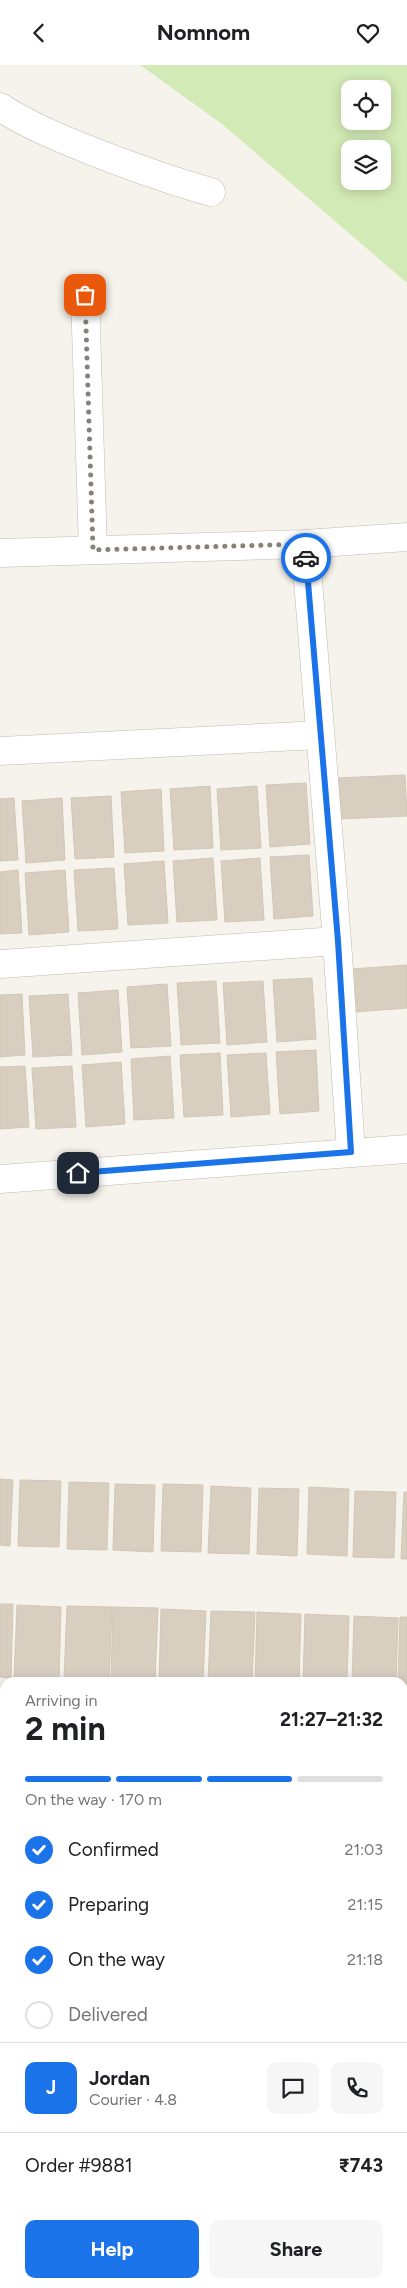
<!DOCTYPE html>
<meta charset="utf-8">
<style>
body{margin:0;font-family:Figtree,sans-serif;background:#f6f6f6;color:#202124;height:100vh;display:flex;flex-direction:column;font-size:19px;white-space:nowrap}
*{box-sizing:border-box;margin:0}
p{font-size:16px;color:#757577}
.icon{flex:none;width:28px;height:28px;fill:none;stroke:currentColor;stroke-width:2;stroke-linecap:round;stroke-linejoin:round}
.map{position:relative;flex:1;overflow:hidden}
.drawer{position:absolute;left:0px;top:1612px;width:408px;height:611px;display:flex;flex-direction:column;background:#fff;border-radius:15px 15px 0 0;box-shadow:0 2px 12px #0003}
.drawer>*{flex:none}
.tools{position:absolute;left:341px;top:15px;display:grid;gap:10px}
.tools a{display:grid;place-items:center;width:50px;height:50px;border-radius:10px;background:#fff;box-shadow:0 2px 12px #0003;font-size:25px}
.pin{position:absolute;display:grid;place-items:center;width:42px;height:42px;color:#fff;margin:-21px;border-radius:10px;box-shadow:0 2px 8px #0006}
.courier{position:absolute;display:grid;place-items:center;width:50px;height:50px;margin:-25px;border:4px solid #1a73e8;border-radius:50%;background:#fff;color:#222;box-shadow:0 1px 6px #0007}
.overview em{font-style:normal;font-weight:700}
.overview div{display:flex;flex-direction:column-reverse}
.overview{display:flex;align-items:center;justify-content:space-between;height:85px;padding:0 25px}
h1{font-size:32px;font-weight:700;line-height:38px}
.bar{display:grid;grid-template-columns:repeat(4,1fr);gap:8px 5px;align-content:center;height:60px;padding:0 25px}
.bar i{height:6px;border-radius:4px;background:#e0e0e0}
.bar .on{background:#1a73e8}
.bar p{grid-column:span 4}
.line{display:flex;align-items:center;gap:12px;padding:0 25px;border-top:1px solid #e0e0e0}
.line div{flex:1}
.round{display:grid;place-items:center;flex:none;width:52px;height:52px;border-radius:10px;background:#f6f6f6}
ol{padding:0 25px;list-style:none}
li{display:flex;align-items:center;gap:15px;height:55px}
li p{margin-inline-start:auto}
li .icon{padding:5px;border-radius:50%;background:#1a73e8;color:#fff;stroke-width:4}
li:last-child{color:#757577}
li i{width:28px;height:28px;border:2px solid #e0e0e0;border-radius:50%}
.cta{display:flex;gap:10px;margin-top:auto;padding:10px 25px}
.cta a{flex:1;height:58px;border-radius:10px;background:#1a73e8;color:#fff;font-size:20px;font-weight:700;line-height:58px;text-align:center}
.cta a+a{background:#f6f6f6;color:#202124}
header{display:flex;justify-content:space-between;align-items:center;height:65px;padding:0 25px;background:#fff;font-size:22px;font-weight:700}
.map>svg:first-child{display:block}
.green{fill:#d2eab5;fill-rule:evenodd}
.building{fill:#d8cfc1;stroke:#d3c7b4}
.lines{fill:none;stroke-linecap:round;stroke-linejoin:round}
.minor-casing{stroke:#c2bbae;stroke-width:29}
.minor{stroke:#fff;stroke-width:28}
.done{stroke:#878178;stroke-width:5;stroke-dasharray:0 9}
.route{stroke:#1a73e8;stroke-width:6}
</style>
<header><svg class="icon" aria-label="back" viewBox="0 0 24 24"><path d="M15 5l-7 7 7 7"/></svg>Nomnom<svg class="icon" aria-label="heart" viewBox="0 0 24 24"><path d="M12 20l-8-8c-3-5 5-10 8-4 3-6 11-1 8 4z"/></svg></header>
<div class="map">
<svg width="407" height="2223" viewBox="0 0 407 2223">
<rect width="100%" height="100%" fill="#f6f3ec"/>
<path class="green" d="M 140,0 L 407,0 L 407,218 L 222,59 ZM 350,24 L 382,24 L 382,56 L 350,56 ZM 350,84 L 382,84 L 382,116 L 350,116 Z"/>
<path class="building" d="M 405,710 L 407,751 L 339,754 L 337,713 Z
M 306,718 L 310,779 L 270,782 L 266,720 Z
M 210,721 L 213,783 L 174,785 L 170,724 Z
M 257,721 L 261,783 L 221,785 L 217,724 Z
M 161,724 L 164,786 L 125,788 L 121,727 Z
M 111,731 L 114,792 L 75,794 L 71,733 Z
M 14,733 L 18,795 L 0,796 L 0,734 Z
M 62,733 L 65,795 L 26,798 L 22,736 Z
M 309,790 L 313,851 L 274,854 L 270,792 Z
M 213,793 L 217,855 L 177,857 L 173,796 Z
M 260,793 L 264,855 L 225,857 L 221,796 Z
M 164,796 L 168,858 L 128,860 L 124,799 Z
M 114,803 L 118,864 L 78,866 L 74,805 Z
M 18,805 L 22,868 L 0,869 L 0,807 Z
M 65,805 L 69,867 L 29,870 L 25,808 Z
M 407,900 L 407,943 L 355,947 L 352,904 Z
M 312,913 L 316,974 L 277,977 L 273,915 Z
M 216,916 L 220,978 L 181,980 L 177,918 Z
M 263,916 L 267,977 L 227,980 L 223,918 Z
M 167,919 L 171,981 L 131,983 L 127,922 Z
M 118,925 L 122,987 L 82,990 L 78,928 Z
M 22,929 L 25,990 L 0,992 L 0,930 Z
M 68,929 L 72,990 L 33,992 L 29,931 Z
M 316,985 L 319,1046 L 280,1049 L 276,987 Z
M 220,988 L 223,1050 L 184,1052 L 180,990 Z
M 266,988 L 270,1049 L 231,1052 L 227,990 Z
M 170,991 L 174,1053 L 134,1055 L 131,994 Z
M 121,997 L 125,1059 L 86,1062 L 82,1000 Z
M 25,1001 L 29,1062 L 0,1064 L 0,1002 Z
M 72,1001 L 76,1062 L 36,1064 L 32,1003 Z
M 0,1414 L 13,1415 L 10,1481 L 0,1480 Z
M 20,1415 L 61,1416 L 59,1482 L 18,1481 Z
M 69,1417 L 109,1418 L 107,1485 L 67,1484 Z
M 115,1419 L 155,1420 L 153,1487 L 113,1485 Z
M 163,1419 L 203,1420 L 201,1487 L 161,1486 Z
M 211,1421 L 251,1423 L 249,1489 L 208,1488 Z
M 309,1422 L 349,1424 L 347,1491 L 307,1489 Z
M 259,1423 L 299,1424 L 297,1491 L 257,1489 Z
M 355,1426 L 396,1427 L 394,1493 L 353,1492 Z
M 404,1427 L 407,1427 L 407,1494 L 401,1494 Z
M 0,1539 L 13,1539 L 11,1613 L 0,1612 Z
M 17,1540 L 61,1542 L 59,1615 L 14,1613 Z
M 67,1541 L 112,1542 L 109,1615 L 64,1614 Z
M 113,1542 L 158,1543 L 155,1617 L 111,1615 Z
M 161,1544 L 206,1546 L 203,1618 L 159,1617 Z
M 211,1546 L 255,1547 L 252,1618 L 208,1618 Z
M 257,1547 L 301,1549 L 299,1618 L 255,1618 Z
M 305,1549 L 349,1551 L 347,1618 L 303,1618 Z
M 354,1551 L 398,1553 L 396,1618 L 352,1618 Z
M 400,1552 L 407,1552 L 407,1626 L 402,1625 L 402,1618 L 398,1618 Z"/>
<g class="lines">
<defs>
<path id="minor" d="M 0,42 C 29,61 62,74 94,87 C 133,102 171,116 211,127
M 85,230 L 93,485
M 305,479 L 337,876
M 0,488 L 305,479 L 407,472
M 0,686 L 320,670
M 0,899 L 337,876 L 351,1087
M 0,1114 L 407,1084"/>
</defs>
<use href="#minor" class="minor-casing"/>
<use href="#minor" class="minor"/>
</g>
<g class="lines">
<path class="done" d="M 85,230 L 93,485 L 305,479 L 306,493"/>
<path class="route" d="M 78,1108 L 351,1087 L 338,876 L 306,493"/>
</g>
</svg>
<div class="tools">
<a><svg class="icon" aria-label="locate" viewBox="0 0 24 24"><circle cx="12" cy="12" r="6"/><path d="M12 2v4M12 18v4M2 12h4M18 12h4"/></svg></a>
<a><svg class="icon" aria-label="layers" viewBox="0 0 24 24"><path d="M12 4l9 5-9 5-9-5zM3 14l9 5 9-5"/></svg></a>
</div>
<div class="pin" style="left:85px;top:230px;background:#ea580c"><svg class="icon" aria-label="bag" viewBox="0 0 24 24"><path d="M5 8h14l-1 12H6zM9 8a3 3 0 0 1 6 0"/></svg></div>
<div class="pin" style="left:78px;top:1108px;background:#1f2937"><svg class="icon" aria-label="home" viewBox="0 0 24 24"><path d="M3 11l9-7 9 7M6 9v11h12V9"/></svg></div>
<div class="courier" style="left:306px;top:493px"><svg class="icon" aria-label="car" viewBox="0 0 24 24"><path d="M5 17H2v-5l4-1 3-4h7l3 4 3 1v5h-3M9 17h6M6 11h13"/><circle cx="7" cy="17" r="2"/><circle cx="17" cy="17" r="2"/></svg></div>
<section class="drawer">
<div class="overview"><div><h1>2 min</h1><p>Arriving in</p></div><em>21:27–21:32</em></div>
<div class="bar"><i class="on"></i><i class="on"></i><i class="on"></i><i></i><p>On the way · 170 m</p></div>
<ol>
<li><svg class="icon" aria-label="check" viewBox="0 0 24 24"><path d="M5 12l5 5 9-10"/></svg>Confirmed<p>21:03</p></li>
<li><svg class="icon" aria-label="check" viewBox="0 0 24 24"><path d="M5 12l5 5 9-10"/></svg>Preparing<p>21:15</p></li>
<li><svg class="icon" aria-label="check" viewBox="0 0 24 24"><path d="M5 12l5 5 9-10"/></svg>On the way<p>21:18</p></li>
<li><i></i>Delivered</li>
</ol>
<div class="line" style="height:90px"><b class="round" style="background:#1a73e8;color:#fff">J</b><div><b>Jordan</b><p>Courier · 4.8</p></div><a class="round"><svg class="icon" aria-label="chat" viewBox="0 0 24 24"><path d="M4 5h16v11H9l-5 4z"/></svg></a><a class="round"><svg class="icon" aria-label="phone" viewBox="0 0 24 24"><path d="M5 4h4l2 5-3 2q2 4 5 5l2-3 5 2v4C11 20 4 13 5 4z"/></svg></a></div>
<div class="line" style="height:65px"><div>Order #9881</div><b>₹743</b></div>
<div class="cta"><a>Help</a><a>Share</a></div>
</section>
</div>
